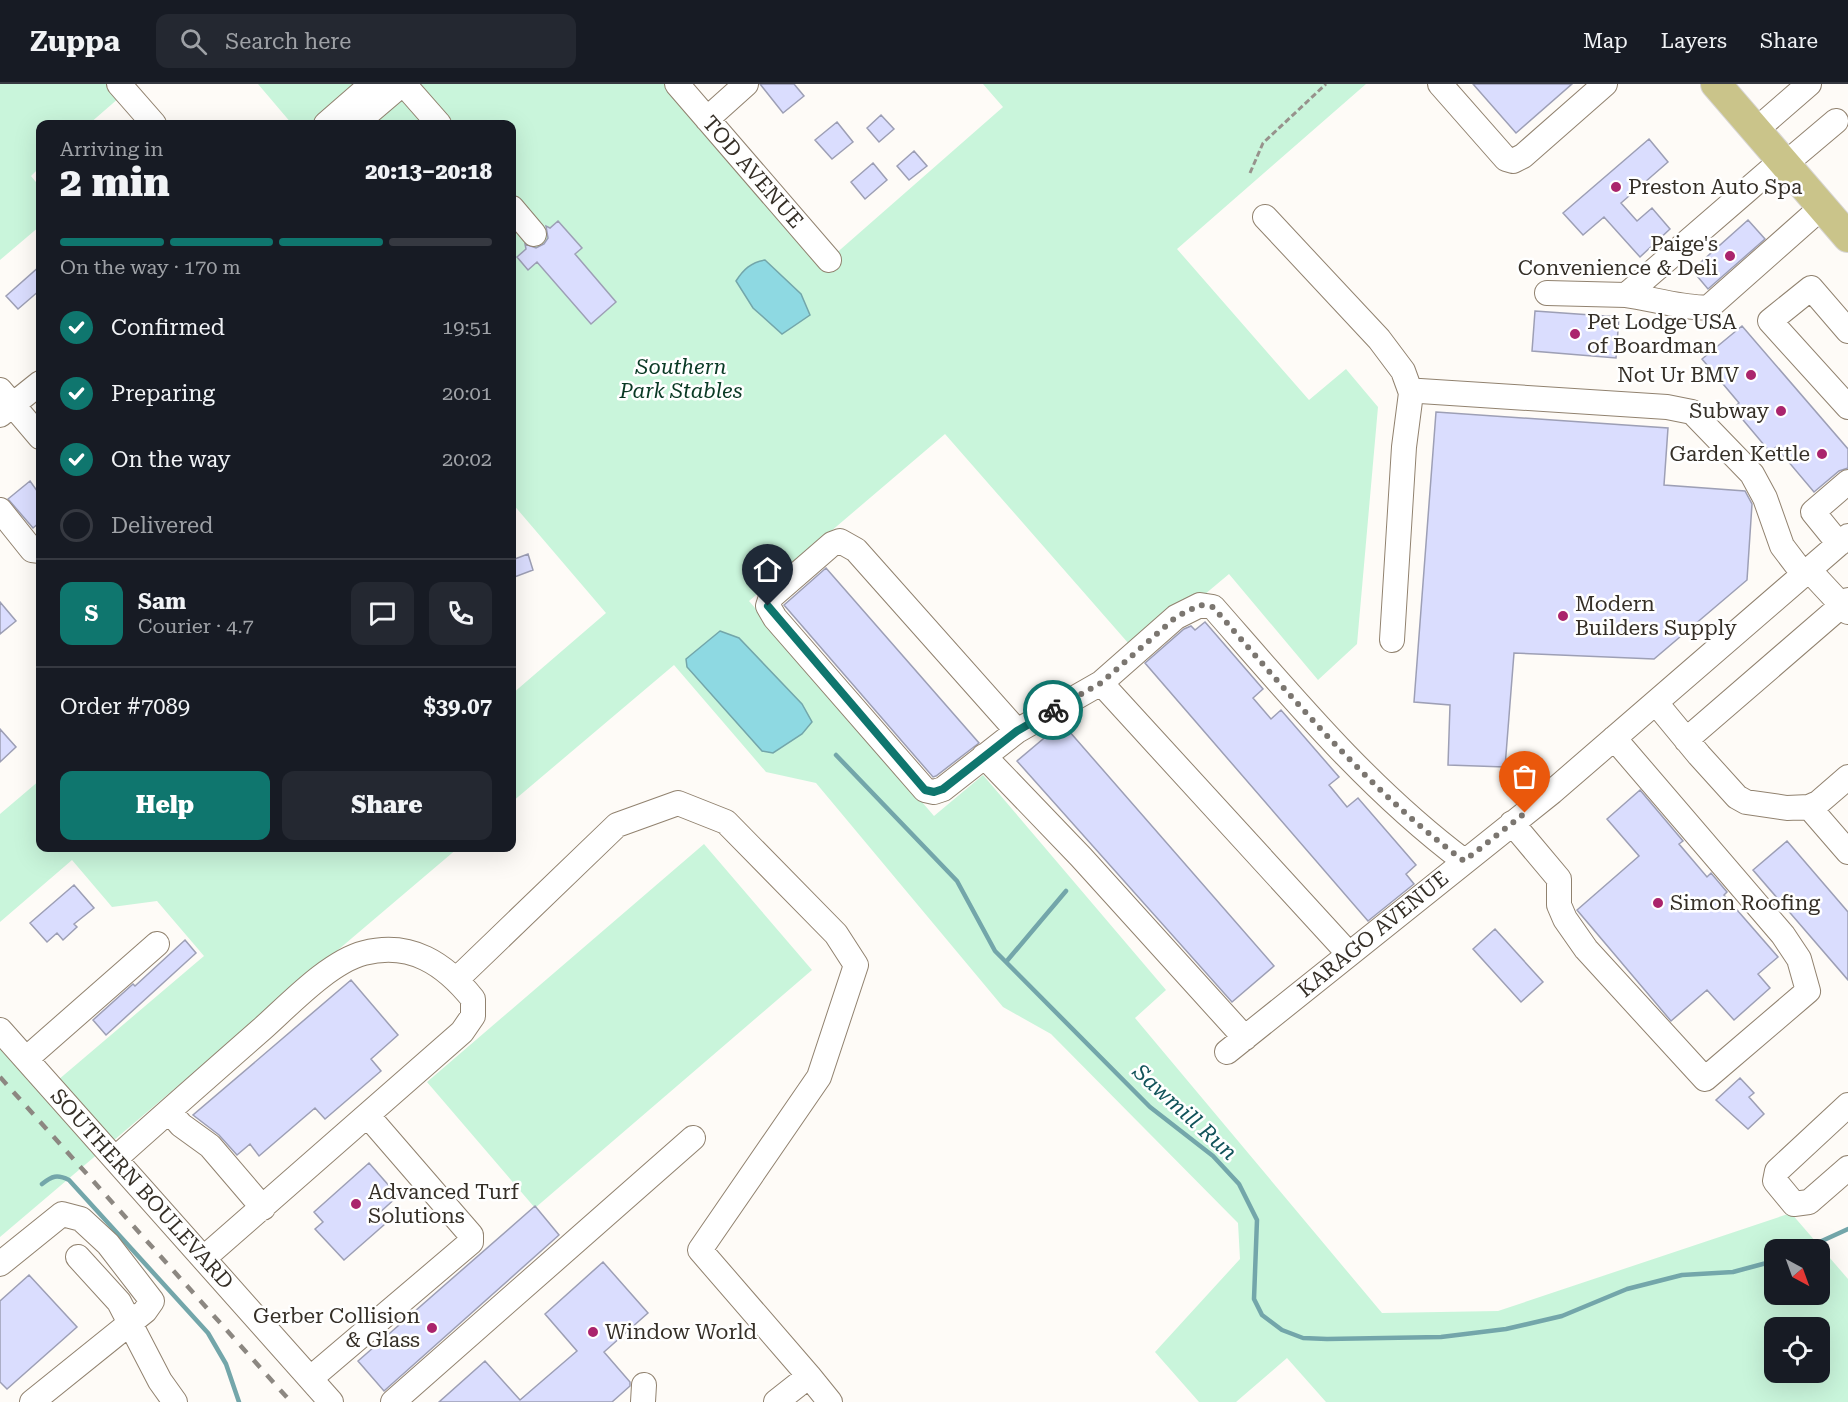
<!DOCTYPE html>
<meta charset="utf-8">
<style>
body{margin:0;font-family:"Roboto Serif",serif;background:#242831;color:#f1f3f6;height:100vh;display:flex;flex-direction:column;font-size:22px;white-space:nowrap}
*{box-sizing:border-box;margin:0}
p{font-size:20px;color:#9ea1a6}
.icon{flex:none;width:33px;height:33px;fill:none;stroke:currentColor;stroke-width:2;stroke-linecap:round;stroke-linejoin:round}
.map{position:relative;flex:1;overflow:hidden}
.panel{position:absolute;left:36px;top:36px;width:480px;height:732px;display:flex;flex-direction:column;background:#171b24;border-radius:12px;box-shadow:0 6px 24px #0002}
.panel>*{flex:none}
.needle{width:39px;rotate:139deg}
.controls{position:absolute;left:1764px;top:1155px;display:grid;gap:12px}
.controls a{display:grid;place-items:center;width:66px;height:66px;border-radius:12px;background:#171b24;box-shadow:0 6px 24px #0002;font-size:30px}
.pin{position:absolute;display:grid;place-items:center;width:51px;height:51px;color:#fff;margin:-62px -26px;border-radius:50% 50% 50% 0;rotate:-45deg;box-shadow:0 0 6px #0007}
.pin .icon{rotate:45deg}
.courier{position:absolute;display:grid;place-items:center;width:60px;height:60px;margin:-30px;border:4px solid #0f766e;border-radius:50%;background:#fff;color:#222;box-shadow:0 2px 8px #0007}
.overview em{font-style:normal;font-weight:800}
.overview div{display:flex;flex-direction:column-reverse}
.overview{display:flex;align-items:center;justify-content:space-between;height:102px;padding:0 24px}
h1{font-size:39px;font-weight:800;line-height:45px}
.bar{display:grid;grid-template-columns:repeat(4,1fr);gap:9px 6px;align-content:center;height:72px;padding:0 24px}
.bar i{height:8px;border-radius:4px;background:#363941}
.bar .current{background:#0f766e}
.bar p{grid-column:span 4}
.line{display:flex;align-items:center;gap:15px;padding:0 24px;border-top:2px solid #363941}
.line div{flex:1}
.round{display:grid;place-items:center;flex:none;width:63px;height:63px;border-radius:12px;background:#242831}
ol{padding:0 24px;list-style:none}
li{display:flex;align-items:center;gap:18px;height:66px}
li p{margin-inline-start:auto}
li .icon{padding:6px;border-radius:50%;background:#0f766e;color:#fff;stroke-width:4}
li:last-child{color:#9ea1a6}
li i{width:33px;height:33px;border:3px solid #363941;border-radius:50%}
.action{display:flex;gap:12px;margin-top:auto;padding:12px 24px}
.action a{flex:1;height:69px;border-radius:12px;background:#0f766e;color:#fff;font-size:24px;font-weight:800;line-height:69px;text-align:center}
.action a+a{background:#242831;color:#f1f3f6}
header{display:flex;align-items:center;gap:36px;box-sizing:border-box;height:84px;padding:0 30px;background:#171b24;border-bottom:2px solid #363941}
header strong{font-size:28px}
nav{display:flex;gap:33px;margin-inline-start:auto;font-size:21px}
.search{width:420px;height:54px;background:#242831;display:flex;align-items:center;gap:15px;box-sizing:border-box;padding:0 21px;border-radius:12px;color:#9ea1a6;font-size:22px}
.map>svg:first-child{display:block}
.green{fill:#c9f5db;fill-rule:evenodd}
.water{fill:#8ed9e2;stroke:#73a6aa;stroke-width:1.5}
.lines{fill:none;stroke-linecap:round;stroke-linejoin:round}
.stream{stroke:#73a6aa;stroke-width:4.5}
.building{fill:#daddfe;stroke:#9d9fb5;stroke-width:1.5}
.minor-casing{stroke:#91826f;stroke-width:26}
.major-casing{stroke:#d7d5d4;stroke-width:32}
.path{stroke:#97928c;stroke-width:3;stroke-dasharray:6 3;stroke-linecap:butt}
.minor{stroke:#fff;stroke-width:24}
.major{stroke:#cac48a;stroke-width:30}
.rail{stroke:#8c8781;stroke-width:4.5;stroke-dasharray:10 10;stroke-linecap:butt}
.done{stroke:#7b7670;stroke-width:6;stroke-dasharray:0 10.8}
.route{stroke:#0f766e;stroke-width:8}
.poi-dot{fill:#aa246c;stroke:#fff;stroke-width:2}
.labels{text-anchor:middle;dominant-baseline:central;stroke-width:5;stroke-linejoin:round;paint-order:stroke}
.street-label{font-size:21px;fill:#352f27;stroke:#fff}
.poi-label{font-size:21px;fill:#352f27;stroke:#fff;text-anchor:start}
.park-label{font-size:21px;font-style:italic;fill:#093924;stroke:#fff}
.water-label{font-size:22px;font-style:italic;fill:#11535a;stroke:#fff}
</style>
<header>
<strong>Zuppa</strong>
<div class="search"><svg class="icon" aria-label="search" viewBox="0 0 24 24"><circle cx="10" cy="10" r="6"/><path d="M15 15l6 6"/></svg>Search here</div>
<nav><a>Map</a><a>Layers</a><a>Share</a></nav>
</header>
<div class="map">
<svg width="1848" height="1318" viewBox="0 0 1848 1318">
<rect width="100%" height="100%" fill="#fefbf7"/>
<path class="green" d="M 0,0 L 135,0 L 89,40 L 40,40 L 40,83 L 31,92 L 40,103 L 40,142 L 0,176 Z
M 258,0 L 677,0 L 833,172 L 1003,23 L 983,0 L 1366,0 L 1177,165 L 1309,316 L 1346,285 L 1378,323 L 1357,560 L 1318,596 L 1229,490 L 1136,568 L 945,350 L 749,517 L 934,732 L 983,691 L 1166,906 L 1135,934 L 1382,1229 L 1498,1227 L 1791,1129 L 1848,1195 L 1848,1318 L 1326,1318 L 1287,1274 L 1236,1318 L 1199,1318 L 1155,1268 L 1240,1175 L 1238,1139 L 1051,950 L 1003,923 L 816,699 L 766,688 L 674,581 L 512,718 L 512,610 L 606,529 L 512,419 L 512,40 L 292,40 ZM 1774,1166 L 1820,1166 L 1820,1210 L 1774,1210 ZM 1774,1244 L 1820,1244 L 1820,1288 L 1774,1288 Z
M 40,696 L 40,764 L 458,764 L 0,1153 L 0,946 L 51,1002 L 204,872 L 157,817 L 112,823 L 72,776 L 0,838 L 0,730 Z
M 704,760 L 812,886 L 535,1124 L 427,998 Z"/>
<path class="water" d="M 765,176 L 801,210 L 810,231 L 782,250 L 753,224 L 736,197 C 743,186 751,178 765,176 Z
M 720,547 L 739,554 L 802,620 L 812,638 L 802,650 L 773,669 L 762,667 L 687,583 L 686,575 Z"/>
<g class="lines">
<path class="stream" d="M 836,671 L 957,797 L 995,867 L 1150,1023 L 1213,1072 L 1239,1100 L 1257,1136 L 1254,1215 L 1262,1231 L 1282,1246 L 1303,1254 L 1327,1255 L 1441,1253 L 1506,1245 L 1562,1232 L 1627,1205 L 1682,1191 L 1733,1188 L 1774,1177
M 1006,878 L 1066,807
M 42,1100 C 52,1092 57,1090 69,1096 L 208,1249 L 226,1280 L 239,1318
M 1802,1166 L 1848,1145"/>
</g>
<path class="building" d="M 760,0 L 794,0 L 804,12 L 783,29 Z
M 1473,0 L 1572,0 L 1516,49 Z
M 881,31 L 894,45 L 879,58 L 867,44 Z
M 837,38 L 853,58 L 832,75 L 815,56 Z
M 1649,55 L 1668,78 L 1621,119 L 1637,137 L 1652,124 L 1670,145 L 1640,173 L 1604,133 L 1583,151 L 1563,129 Z
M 914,67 L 927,82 L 909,96 L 897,82 Z
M 873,79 L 887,96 L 865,115 L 851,98 Z
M 1748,136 L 1765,155 L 1708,205 L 1692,186 Z
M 558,137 L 582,164 L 575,170 L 616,218 L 591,240 L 537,178 L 528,186 L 517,173 L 526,165 L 525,160 L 536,164 L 544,160 L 548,154 L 546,142 L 550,144 Z
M 40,182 L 40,206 L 18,225 L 6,212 Z
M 1535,227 L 1619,233 L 1616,274 L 1532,267 Z
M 1742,242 L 1848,365 L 1848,384 L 1839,387 L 1814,408 L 1776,363 L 1770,368 L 1733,324 L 1739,319 L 1702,275 Z
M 1436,328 L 1668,344 L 1664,401 L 1745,407 L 1752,420 L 1747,496 L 1654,575 L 1514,569 L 1505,683 L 1448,681 L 1450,621 L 1414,618 Z
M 30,397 L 40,411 L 40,438 L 33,444 L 8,415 Z
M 528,470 L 533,486 L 512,494 L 512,476 Z
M 826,484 L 979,659 L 936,692 L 933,693 L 784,521 Z
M 0,518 L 16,537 L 0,550 Z
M 1205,538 L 1263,605 L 1253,614 L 1271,635 L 1281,626 L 1339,693 L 1329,701 L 1347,723 L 1358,714 L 1416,781 L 1406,790 L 1414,800 L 1368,837 L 1145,579 L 1184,545 L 1191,542 L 1195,546 Z
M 1062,639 L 1274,882 L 1232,918 L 1017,677 Z
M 0,645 L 16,663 L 0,678 Z
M 1640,706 L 1683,757 L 1679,760 L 1707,793 L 1711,789 L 1727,808 L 1724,811 L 1778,873 L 1758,890 L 1770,904 L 1734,936 L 1707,906 L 1671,937 L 1577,826 L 1639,772 L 1607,735 Z
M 1787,757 L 1848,828 L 1848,896 L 1753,786 Z
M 74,801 L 94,824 L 74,840 L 77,843 L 63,856 L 57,849 L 47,858 L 30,839 Z
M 1495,845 L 1543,898 L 1521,918 L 1473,865 Z
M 185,856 L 196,869 L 106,951 L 93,936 L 133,900 L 135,902 Z
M 351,896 L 398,951 L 371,975 L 381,987 L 325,1035 L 315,1024 L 259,1072 L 250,1060 L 237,1071 L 219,1051 L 193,1031 Z
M 1740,994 L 1754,1009 L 1749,1013 L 1764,1030 L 1748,1045 L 1716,1016 Z
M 369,1079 L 398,1112 L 377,1131 L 385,1140 L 344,1176 L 315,1145 L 323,1138 L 314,1128 Z
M 535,1122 L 559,1151 L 384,1307 L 358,1277 Z
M 603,1178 L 648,1229 L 604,1268 L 630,1298 L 630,1302 L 612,1318 L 439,1318 L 485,1277 L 520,1316 L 577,1267 L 545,1230 Z
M 29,1191 L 77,1243 L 7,1305 L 0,1298 L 0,1217 Z"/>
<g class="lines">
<defs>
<path id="minor" d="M 119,0 L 154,40
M 400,0 L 410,7 L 439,40
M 677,0 L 829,176
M 1440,0 L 1506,75 L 1513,77 L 1523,72 L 1605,0
M 707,35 L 746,0
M 326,40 L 372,0
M 355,40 L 402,0
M 1756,46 L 1809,0
M 1782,76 L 1626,211 C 1650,214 1688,226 1709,223 L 1822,123
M 1785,80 L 1836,37
M 512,124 L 534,150
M 1265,133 L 1379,255 L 1403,287 L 1411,309
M 1547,209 L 1626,211
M 1848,247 L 1811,204 L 1770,237 L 1848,323
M 0,306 L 40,353
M 0,331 L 40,299
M 0,426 L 32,466 L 40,467
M 1839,460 L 1813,428 L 1848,398
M 1809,486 L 1848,528
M 1392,556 L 1404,363 L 1411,309 L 1420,307 L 1667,323 L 1692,328 L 1752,390 L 1765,414 L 1782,462 L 1804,491
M 1656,619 L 1699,671 L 1737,713 L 1746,718 L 1787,724 L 1809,723 L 1818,719 L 1848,693
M 1017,647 L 856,466 L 840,457 L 832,460 L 771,513 L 768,522 L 775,534 L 925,706 L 934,708 L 943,705 L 1017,647 L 1101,599
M 1686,656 L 1848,516
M 984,672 L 1081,773 L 1245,954
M 1809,723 L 1848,768
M 1512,739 L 1559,795 L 1559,821 L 1565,835 L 1586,865 L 1705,995 L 1808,907 L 1799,875 L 1783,851 L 1614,654
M 1349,870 L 1101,599 L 1176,533 L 1200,521 L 1213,523 C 1292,613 1368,705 1464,777
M 457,895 L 617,741 L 678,719 L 726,738 L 836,850 L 856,881 L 819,993 L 700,1166 L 809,1292
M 0,946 L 331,1318
M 1227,968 L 1552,708 L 1848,452
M 26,975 L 157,860
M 1848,1021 L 1777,1087 L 1775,1097 L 1794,1120 L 1809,1118 L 1848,1084
M 169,1027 L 181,1041 L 210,1062 L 263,1124
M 115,1075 C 164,1031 213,988 262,945 C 289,921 329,878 364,869 C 411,857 445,880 473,915 L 473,932 L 462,948 L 204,1174
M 78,1173 L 119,1218 L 160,1297 L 175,1318
M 0,1180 L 62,1130 L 81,1135 L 108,1160 L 152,1217 L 145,1227 L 32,1318
M 311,1294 L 471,1158 L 471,1151 L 368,1032
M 393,1318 L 693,1054
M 643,1318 L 644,1301
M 776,1318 L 809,1292 L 830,1318"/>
<path id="major" d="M 1716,0 L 1848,153"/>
</defs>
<use href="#minor" class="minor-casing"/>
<use href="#major" class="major-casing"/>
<path class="path" d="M 1250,89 L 1263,59 L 1326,0"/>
<use href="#minor" class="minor"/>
<use href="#major" class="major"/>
<path class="rail" d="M 0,993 L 291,1318"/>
</g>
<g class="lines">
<path class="done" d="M 1053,626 L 1101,599 L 1176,533 L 1200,521 L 1213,523 C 1292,613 1367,705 1464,777 L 1525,729"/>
<path class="route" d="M 768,522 L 925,706 L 934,708 L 943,705 L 1017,647 L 1053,626"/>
</g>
<g class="poi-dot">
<circle cx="1616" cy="103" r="6"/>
<circle cx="1730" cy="172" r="6"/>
<circle cx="1575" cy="250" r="6"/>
<circle cx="1751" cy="291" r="6"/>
<circle cx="1781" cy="327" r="6"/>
<circle cx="1822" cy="370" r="6"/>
<circle cx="1563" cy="532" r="6"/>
<circle cx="1658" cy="819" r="6"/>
<circle cx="356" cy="1120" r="6"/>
<circle cx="432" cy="1244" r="6"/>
<circle cx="593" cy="1248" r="6"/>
</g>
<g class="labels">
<g class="street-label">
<text transform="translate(753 88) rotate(49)">TOD AVENUE</text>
<text transform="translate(1373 850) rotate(-39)">KARAGO AVENUE</text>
<text transform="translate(142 1105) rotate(48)">SOUTHERN BOULEVARD</text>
</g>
<g class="poi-label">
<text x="1628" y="103">Preston Auto Spa</text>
<text x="1718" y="160" text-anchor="end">Paige's<tspan x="1718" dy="24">Convenience &amp; Deli</tspan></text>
<text x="1587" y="238">Pet Lodge USA<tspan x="1587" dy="24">of Boardman</tspan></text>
<text x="1739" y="291" text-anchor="end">Not Ur BMV</text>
<text x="1769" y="327" text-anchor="end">Subway</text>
<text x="1810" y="370" text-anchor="end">Garden Kettle</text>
<text x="1575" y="520">Modern<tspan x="1575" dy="24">Builders Supply</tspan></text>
<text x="1670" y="819">Simon Roofing</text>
<text x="368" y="1108">Advanced Turf<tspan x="368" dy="24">Solutions</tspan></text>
<text x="420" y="1232" text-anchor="end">Gerber Collision<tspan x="420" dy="24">&amp; Glass</tspan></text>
<text x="605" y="1248">Window World</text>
</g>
<g class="park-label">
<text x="681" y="283">Southern<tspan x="681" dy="24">Park Stables</tspan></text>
</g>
<g class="water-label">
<text transform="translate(1185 1028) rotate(42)">Sawmill Run</text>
</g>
</g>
</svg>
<div class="controls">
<a><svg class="needle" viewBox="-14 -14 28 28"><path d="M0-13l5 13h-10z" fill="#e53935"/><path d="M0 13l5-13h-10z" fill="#9ea1a6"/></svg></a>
<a><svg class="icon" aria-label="locate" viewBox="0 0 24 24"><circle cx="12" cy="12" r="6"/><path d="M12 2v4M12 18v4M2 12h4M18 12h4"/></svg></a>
</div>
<div class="pin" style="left:1525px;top:729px;background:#ea580c"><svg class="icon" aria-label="bag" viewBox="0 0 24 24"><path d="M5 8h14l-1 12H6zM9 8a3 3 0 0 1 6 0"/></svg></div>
<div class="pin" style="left:768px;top:522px;background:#1f2937"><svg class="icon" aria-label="home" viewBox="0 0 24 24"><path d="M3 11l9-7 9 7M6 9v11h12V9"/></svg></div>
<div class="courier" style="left:1053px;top:626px"><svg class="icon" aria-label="bike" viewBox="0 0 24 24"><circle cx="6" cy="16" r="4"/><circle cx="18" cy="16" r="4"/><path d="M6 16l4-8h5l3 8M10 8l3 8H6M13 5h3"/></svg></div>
<section class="panel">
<div class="overview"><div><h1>2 min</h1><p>Arriving in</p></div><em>20:13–20:18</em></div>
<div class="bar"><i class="current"></i><i class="current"></i><i class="current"></i><i></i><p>On the way · 170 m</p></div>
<ol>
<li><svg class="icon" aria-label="check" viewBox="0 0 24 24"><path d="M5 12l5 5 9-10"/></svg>Confirmed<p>19:51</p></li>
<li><svg class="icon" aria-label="check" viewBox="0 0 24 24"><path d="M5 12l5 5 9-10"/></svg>Preparing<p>20:01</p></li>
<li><svg class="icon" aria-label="check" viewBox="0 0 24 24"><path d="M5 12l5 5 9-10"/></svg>On the way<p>20:02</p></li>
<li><i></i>Delivered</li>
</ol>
<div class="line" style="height:108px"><b class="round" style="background:#0f766e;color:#fff">S</b><div><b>Sam</b><p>Courier · 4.7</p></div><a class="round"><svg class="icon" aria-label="chat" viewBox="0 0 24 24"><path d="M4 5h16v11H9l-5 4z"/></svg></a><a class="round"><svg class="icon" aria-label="phone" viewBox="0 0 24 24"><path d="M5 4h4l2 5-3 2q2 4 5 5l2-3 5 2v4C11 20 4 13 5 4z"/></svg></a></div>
<div class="line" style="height:78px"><div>Order #7089</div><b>$39.07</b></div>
<div class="action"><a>Help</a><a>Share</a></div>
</section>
</div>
